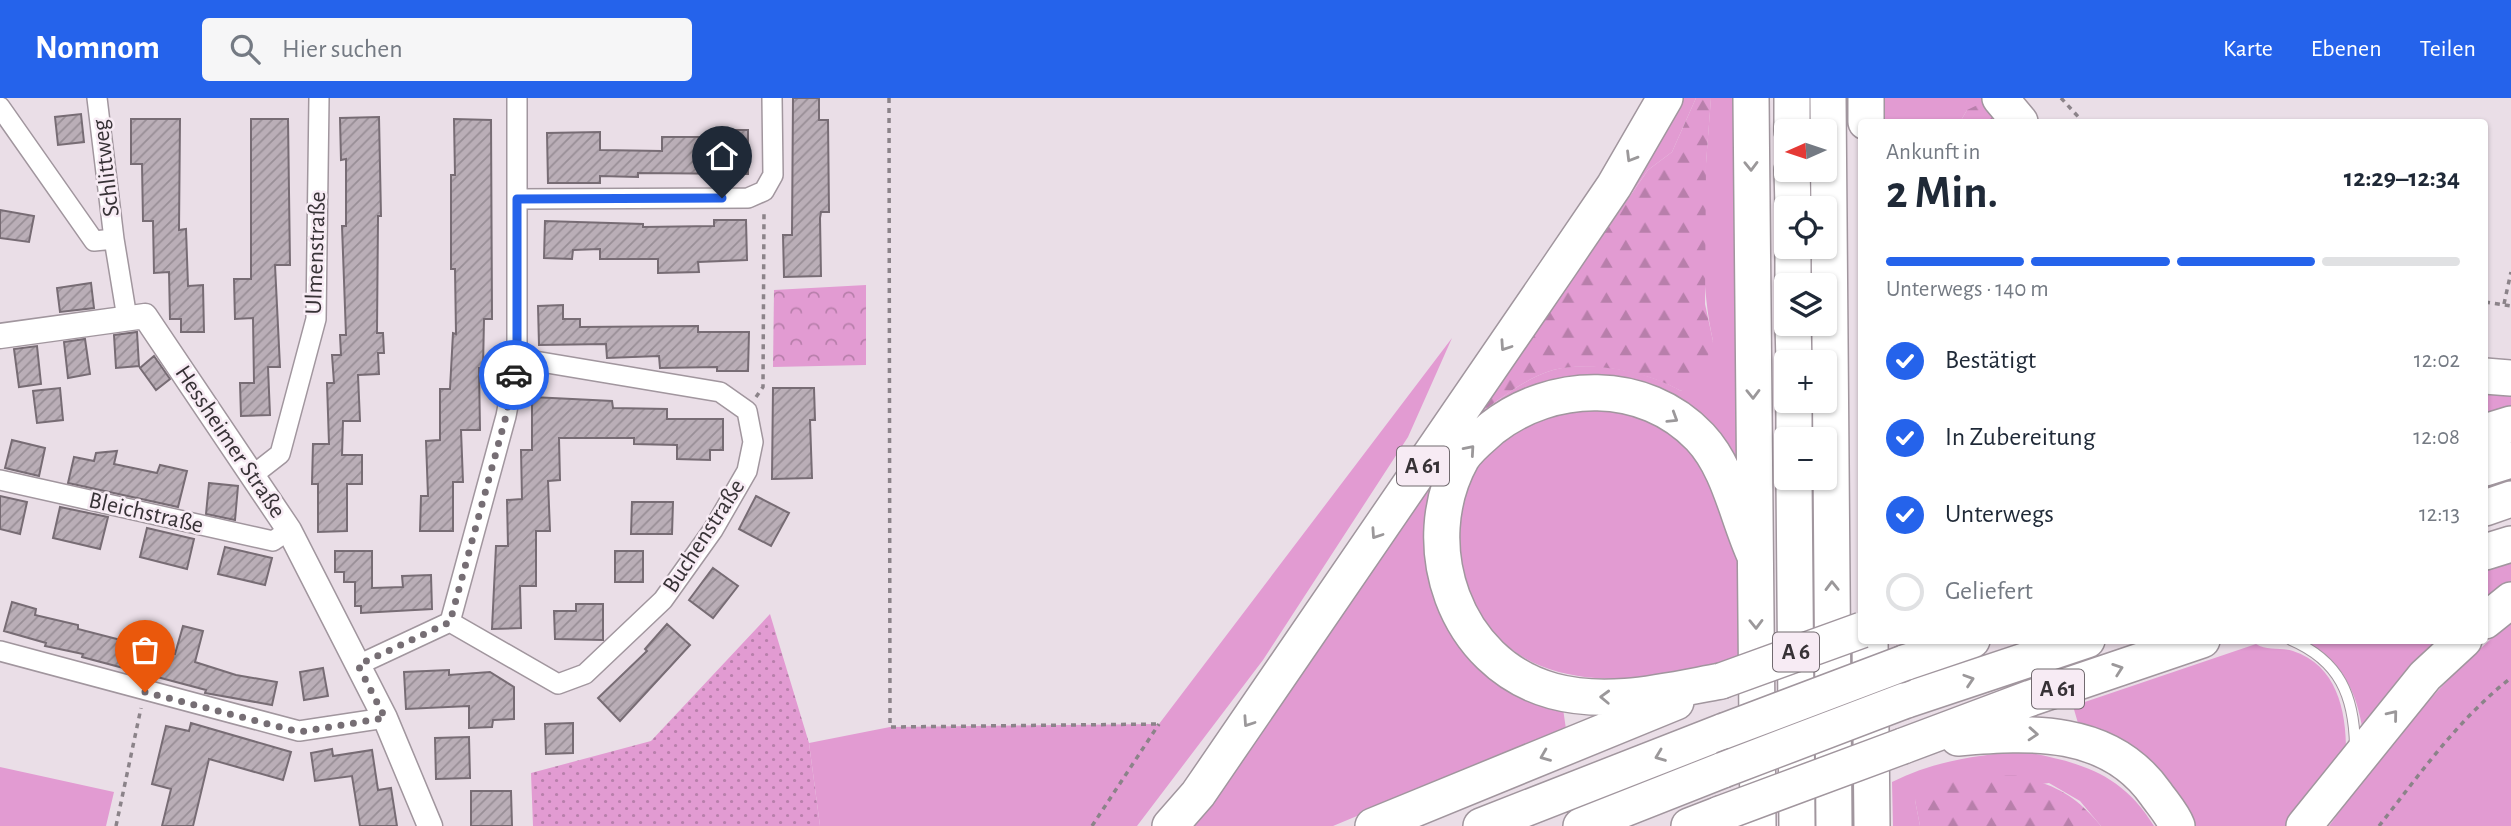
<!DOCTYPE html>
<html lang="de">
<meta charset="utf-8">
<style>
body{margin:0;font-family:"Alegreya Sans",sans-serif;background:#f6f6f7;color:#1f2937;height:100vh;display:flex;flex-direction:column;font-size:26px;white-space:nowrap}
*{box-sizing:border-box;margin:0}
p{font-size:23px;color:#747a83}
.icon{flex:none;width:38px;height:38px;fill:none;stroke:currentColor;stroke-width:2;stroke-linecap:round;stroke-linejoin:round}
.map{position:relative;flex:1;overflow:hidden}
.sheet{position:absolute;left:1858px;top:21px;width:630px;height:525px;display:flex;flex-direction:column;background:#fff;border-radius:7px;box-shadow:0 2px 5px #0004}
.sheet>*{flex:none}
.needle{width:46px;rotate:267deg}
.tools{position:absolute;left:1774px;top:21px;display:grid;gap:14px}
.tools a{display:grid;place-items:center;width:63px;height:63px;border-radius:7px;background:#fff;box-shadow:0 2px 5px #0004;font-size:35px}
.pin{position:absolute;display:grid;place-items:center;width:60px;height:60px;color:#fff;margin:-72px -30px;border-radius:50% 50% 50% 0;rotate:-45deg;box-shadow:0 0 7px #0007}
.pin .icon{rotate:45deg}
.courier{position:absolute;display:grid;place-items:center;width:70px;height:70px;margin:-35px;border:5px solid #2563eb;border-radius:50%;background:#fff;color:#222;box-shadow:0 2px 9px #0007}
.overview em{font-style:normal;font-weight:600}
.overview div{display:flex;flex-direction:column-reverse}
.overview{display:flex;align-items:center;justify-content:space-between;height:119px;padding:0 28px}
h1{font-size:46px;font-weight:600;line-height:52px}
.bar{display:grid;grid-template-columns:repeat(4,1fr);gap:10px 7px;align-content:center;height:84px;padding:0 28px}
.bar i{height:9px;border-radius:5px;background:#e0e1e3}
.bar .current{background:#2563eb}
.bar p{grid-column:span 4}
ol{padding:0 28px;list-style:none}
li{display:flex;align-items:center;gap:21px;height:77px}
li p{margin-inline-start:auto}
li .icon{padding:7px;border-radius:50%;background:#2563eb;color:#fff;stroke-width:4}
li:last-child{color:#747a83}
li i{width:38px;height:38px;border:4px solid #e0e1e3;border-radius:50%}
header{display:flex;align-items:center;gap:42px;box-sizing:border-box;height:98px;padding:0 35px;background:#2563eb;color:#fff}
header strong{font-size:33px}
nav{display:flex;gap:38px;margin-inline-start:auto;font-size:24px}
.search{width:490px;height:63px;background:#f6f6f7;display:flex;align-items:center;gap:18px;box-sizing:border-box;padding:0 24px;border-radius:7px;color:#747a83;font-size:26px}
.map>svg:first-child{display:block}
.grass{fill:#e29bd2}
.forest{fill:url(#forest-firs)}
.park{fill:url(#park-crowns)}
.garden{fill:url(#garden-dots)}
.building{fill:url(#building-hatch);stroke:#776c74;stroke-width:2}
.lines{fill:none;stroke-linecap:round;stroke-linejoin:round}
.service-casing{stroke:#a1969e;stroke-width:12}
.minor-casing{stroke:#a1969e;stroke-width:22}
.tertiary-casing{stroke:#a1969e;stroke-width:27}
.motorway-casing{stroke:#a1969e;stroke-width:38}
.path{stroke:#8b8389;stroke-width:3.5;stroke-dasharray:5 5;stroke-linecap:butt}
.service{stroke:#fff;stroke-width:10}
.minor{stroke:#fff;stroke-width:19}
.tertiary{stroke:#fff;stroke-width:24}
.motorway{stroke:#fff;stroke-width:35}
.motorway-bridge-casing{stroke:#a1969e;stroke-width:38;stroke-linecap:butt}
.motorway-bridge{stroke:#fff;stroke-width:35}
.oneway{stroke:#9b989a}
.done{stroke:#766e74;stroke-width:7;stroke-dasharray:0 12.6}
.route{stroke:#2563eb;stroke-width:9}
.labels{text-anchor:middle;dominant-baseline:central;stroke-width:5;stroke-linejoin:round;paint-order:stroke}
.shield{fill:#f7ebf4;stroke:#716a6f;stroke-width:2}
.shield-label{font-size:23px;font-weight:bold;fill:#373236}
.street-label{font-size:24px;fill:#373236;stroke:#f7ebf4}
</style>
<header>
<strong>Nomnom</strong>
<div class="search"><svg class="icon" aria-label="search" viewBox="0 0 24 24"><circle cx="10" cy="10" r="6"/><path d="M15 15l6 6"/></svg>Hier suchen</div>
<nav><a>Karte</a><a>Ebenen</a><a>Teilen</a></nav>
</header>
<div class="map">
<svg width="2511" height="728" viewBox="0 0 2511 728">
<defs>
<pattern id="forest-firs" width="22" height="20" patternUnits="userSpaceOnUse" patternTransform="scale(1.75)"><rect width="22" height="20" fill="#e29bd2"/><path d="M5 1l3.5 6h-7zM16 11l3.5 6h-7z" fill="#b87fab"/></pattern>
<pattern id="park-crowns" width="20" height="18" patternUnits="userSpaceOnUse" patternTransform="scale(1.75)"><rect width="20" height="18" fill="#e29bd2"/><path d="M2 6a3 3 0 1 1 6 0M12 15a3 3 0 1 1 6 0" fill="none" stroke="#b87fab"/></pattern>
<pattern id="garden-dots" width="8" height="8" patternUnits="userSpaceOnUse" patternTransform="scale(1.75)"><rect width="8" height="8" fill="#e29bd2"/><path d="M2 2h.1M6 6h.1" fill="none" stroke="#b87fab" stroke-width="1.8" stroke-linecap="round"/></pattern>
<pattern id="building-hatch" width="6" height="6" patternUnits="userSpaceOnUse" patternTransform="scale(1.75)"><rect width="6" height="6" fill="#baaeb7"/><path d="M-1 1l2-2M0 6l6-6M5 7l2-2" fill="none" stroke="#988e96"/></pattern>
</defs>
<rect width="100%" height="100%" fill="#eadee7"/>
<path class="grass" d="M 1676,0 L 1696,0 L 1672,54 L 1648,72 L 1482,307 L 1487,311 C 1506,296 1529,279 1553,272 C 1591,262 1648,273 1681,293 L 1713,243 C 1696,165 1705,79 1711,0 L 1736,0 L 1738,371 L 1625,282 L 1578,278 L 1547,285 L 1470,334 L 1443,513 L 1562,604 L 1566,631 L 1333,728 L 1183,728 Z
M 1884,0 L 1991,0 L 2010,24 L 1967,12 L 1960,24 L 1884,24 Z
M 1452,240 L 1408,339 L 1263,562 L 1137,728 L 820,728 L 809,645 L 890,629 L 1159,626 Z
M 2485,285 L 2511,287 L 2511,309 L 2485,317 Z
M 1591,307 C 1606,310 1624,311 1639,316 C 1705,339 1737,422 1740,487 C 1741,511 1739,537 1739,562 C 1675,576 1604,593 1541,568 C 1471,540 1444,458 1467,391 C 1471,379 1477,362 1487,353 C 1520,322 1548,316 1591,307 Z
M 2511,465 L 2511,486 L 2485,508 L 2485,473 Z
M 2511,524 L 2511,728 L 2329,728 C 2384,654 2439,582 2511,524 Z
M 2305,543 L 2446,543 L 2363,634 C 2357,594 2342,562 2305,543 Z
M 2256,546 C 2267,553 2281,549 2293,553 C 2339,568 2347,617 2346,659 L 2294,728 L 2188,728 L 2080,632 L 2073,608 Z
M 2025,654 C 2083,665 2122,676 2154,728 L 2101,728 L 2080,703 L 2049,685 L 1915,702 L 1920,728 L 1893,728 L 1892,684 C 1934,663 1979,656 2025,654 Z
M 0,669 L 114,694 L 106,728 L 0,728 Z"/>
<path class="forest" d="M 1696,0 L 1711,0 L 1706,66 L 1705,206 L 1713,243 L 1703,272 L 1681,293 C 1649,274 1590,262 1553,272 C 1529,279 1506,296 1486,311 L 1482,307 L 1511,270 L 1648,72 L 1672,54 Z
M 1986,3 L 2004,24 L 1960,24 L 1967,12 Z
M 2015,677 C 2055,687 2074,696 2101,728 L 1920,728 L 1915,702 C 1947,679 1976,677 2015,677 Z"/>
<path class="park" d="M 866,187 L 866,267 L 773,269 L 774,192 Z"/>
<path class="garden" d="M 770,516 L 809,645 L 820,728 L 533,728 L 531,675 L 651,643 Z"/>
<path class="building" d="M 793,0 L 819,0 L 819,22 L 828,22 L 829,114 L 821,114 L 820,120 L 821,178 L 784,179 L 783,137 L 792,137 Z
M 81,16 L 84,44 L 58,47 L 55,19 Z
M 379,19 L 381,118 L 378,118 L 377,235 L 383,235 L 384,255 L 378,255 L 379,276 L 358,277 L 360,323 L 343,323 L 342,357 L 362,357 L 362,386 L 347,386 L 347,433 L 318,434 L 318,386 L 312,386 L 313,346 L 329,346 L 327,285 L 334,285 L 332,257 L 341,257 L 340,237 L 346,237 L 342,128 L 346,128 L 346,61 L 341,62 L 340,20 Z
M 131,21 L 180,21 L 179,132 L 186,131 L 188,188 L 203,187 L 204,234 L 181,234 L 181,221 L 170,221 L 169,174 L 154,175 L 153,123 L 143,123 L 142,66 L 131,66 Z
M 251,21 L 288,21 L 290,167 L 275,167 L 280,269 L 268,269 L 270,317 L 241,318 L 240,285 L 254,285 L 253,220 L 235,221 L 234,181 L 251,181 Z
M 454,21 L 491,22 L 492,221 L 484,221 L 483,270 L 479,270 L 480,332 L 461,332 L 463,384 L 453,384 L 453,433 L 420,433 L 421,398 L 428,398 L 426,343 L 440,342 L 440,291 L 450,291 L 453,235 L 456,236 L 455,171 L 451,171 L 451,77 L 455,77 Z
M 714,32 L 748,32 L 748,76 L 638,75 L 638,79 L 600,78 L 600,85 L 548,85 L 547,35 L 600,34 L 600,52 L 662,53 L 662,39 L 714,39 Z
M 0,112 L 34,118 L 29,144 L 0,140 Z
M 714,122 L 746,122 L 747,162 L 698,164 L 699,174 L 658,175 L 658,161 L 600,161 L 600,151 L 573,152 L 572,161 L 544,160 L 545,123 L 643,126 L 643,129 L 714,128 Z
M 91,185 L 94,210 L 60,214 L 57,190 Z
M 563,207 L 563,221 L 580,221 L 580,229 L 698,228 L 698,234 L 749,234 L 748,273 L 717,273 L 717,269 L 660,270 L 659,258 L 607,260 L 606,246 L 539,247 L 538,208 Z
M 137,234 L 139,268 L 116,270 L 114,237 Z
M 85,241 L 90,276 L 68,280 L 64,244 Z
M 37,248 L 41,286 L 19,289 L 14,251 Z
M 154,258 L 170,281 L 156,292 L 140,270 Z
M 60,290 L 63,322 L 37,325 L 33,293 Z
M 773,290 L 814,290 L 815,322 L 810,322 L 812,380 L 772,381 Z
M 532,299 L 612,303 L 613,310 L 667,311 L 667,321 L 723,321 L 723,352 L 710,352 L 710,362 L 677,361 L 677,347 L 634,346 L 634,340 L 559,340 L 560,382 L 548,383 L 550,433 L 536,433 L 536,488 L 520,488 L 521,530 L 492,531 L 496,448 L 508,448 L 507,402 L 522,401 L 521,352 L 532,352 Z
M 12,342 L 45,350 L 39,378 L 5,370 Z
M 117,353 L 114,366 L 157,375 L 160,367 L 187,373 L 178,409 L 68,385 L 74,359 L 94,363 L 96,355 Z
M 209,385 L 238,388 L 235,422 L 206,416 Z
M 0,398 L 27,404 L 20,436 L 0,431 Z
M 756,398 L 789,415 L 771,448 L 739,431 Z
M 632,404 L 673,404 L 672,436 L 631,436 Z
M 60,409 L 108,419 L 100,451 L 53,440 Z
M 147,430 L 194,441 L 187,471 L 140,459 Z
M 225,449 L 272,460 L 265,487 L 218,476 Z
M 335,453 L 372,453 L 372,490 L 403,489 L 402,478 L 431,477 L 432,511 L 361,515 L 361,508 L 355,508 L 355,484 L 344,484 L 344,474 L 335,474 Z
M 615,453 L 643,453 L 643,484 L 615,484 Z
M 713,470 L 738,488 L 713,520 L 689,502 Z
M 12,504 L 36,511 L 35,517 L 78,527 L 78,531 L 175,556 L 183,528 L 203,533 L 195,564 L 236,577 L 277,584 L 272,607 L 205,595 L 206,592 L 82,559 L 83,556 L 45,548 L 46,545 L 4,533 Z
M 576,506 L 603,506 L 603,542 L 555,541 L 554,513 L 576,513 Z
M 667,526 L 690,547 L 620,623 L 598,600 L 647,553 L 645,551 Z
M 323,570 L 328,598 L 304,602 L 300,574 Z
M 449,572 L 449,577 L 490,574 L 514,589 L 514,621 L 493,622 L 492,629 L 469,630 L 469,608 L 406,611 L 404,574 Z
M 191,625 L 291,654 L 283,682 L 209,661 L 193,728 L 162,728 L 171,691 L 152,686 L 166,628 L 189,633 Z
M 573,625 L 573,655 L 546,656 L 545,626 Z
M 469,639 L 470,680 L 436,681 L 435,640 Z
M 332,651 L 333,658 L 372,652 L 378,692 L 391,690 L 397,728 L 360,728 L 352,678 L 315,683 L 311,655 Z
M 471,693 L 511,693 L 512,728 L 471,728 Z"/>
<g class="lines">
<defs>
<path id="service" d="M 2291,542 C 2340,563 2354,598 2355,648"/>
<path id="minor" d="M 97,0 L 114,141
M 0,9 L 94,143 L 114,141 L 127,220
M 517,101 L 748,100 L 764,93 L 773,77 L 772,0
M 253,377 L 280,356 L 316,221 L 319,0
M 0,382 L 273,443 L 289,432
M 450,524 L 558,586 L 585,576 L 663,502 L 713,432 L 747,373 L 753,344 L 747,313 L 720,294 L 517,260
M 0,553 L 299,633 L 385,620
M 358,567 L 450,524 L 506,318 L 517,260 L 517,0"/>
<path id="tertiary" d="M 0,238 L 145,218 L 289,432 L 385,620 L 430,728"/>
<path id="motorway" d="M 1751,0 L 1758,728
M 1792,0 L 1792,33
M 1828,0 L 1834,728
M 1866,0 L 1866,24
M 2000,0 L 2020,24
M 1792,72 L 1793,110
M 1793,149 L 1793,187
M 1793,226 L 1794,264
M 2485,278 L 2511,280
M 1794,303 L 1794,341
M 2485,334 L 2511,326
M 2485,370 L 2511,362
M 1794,380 L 1797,728
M 2485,410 L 2511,401
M 2485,454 L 2511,446
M 2485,523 L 2511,502
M 1870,542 L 1872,728
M 1904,565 L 1972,542
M 1721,583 C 1666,593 1608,608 1553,593 C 1454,566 1414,446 1462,360 C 1469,349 1482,339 1492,330 C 1552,283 1644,280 1700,339 C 1730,371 1737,419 1755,458
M 1904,603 L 2087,542
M 1958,640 C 2030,634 2109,629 2156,696 C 2163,706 2173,717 2177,728
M 1903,648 L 2031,600 L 2202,542
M 1170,728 L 1198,696 L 1561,166 L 1614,88 L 1665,0
M 1373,728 L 1676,604
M 1481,728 L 1724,633
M 1581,728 L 1723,672
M 1689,728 L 1720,716
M 2304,728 L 2425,578 L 2464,542"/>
</defs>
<use href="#service" class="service-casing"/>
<use href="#minor" class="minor-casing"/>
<use href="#tertiary" class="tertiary-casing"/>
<use href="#motorway" class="motorway-casing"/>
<path class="path" d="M 889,0 L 890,629 L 1159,626
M 2061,0 L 2083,24
M 2485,204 L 2511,208
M 2504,206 L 2511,174
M 756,299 L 763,289 L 764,113
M 116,728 L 141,610
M 1092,728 L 1159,626
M 2379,728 C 2420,676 2459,620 2511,580"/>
<use href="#service" class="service"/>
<use href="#minor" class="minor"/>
<use href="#tertiary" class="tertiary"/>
<use href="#motorway" class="motorway"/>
<defs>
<path id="motorway-bridge" d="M 1721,583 L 1862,532
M 1724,633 L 1904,565
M 1723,672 L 1904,603
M 1720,716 L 1903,648"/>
</defs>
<use href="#motorway-bridge" class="motorway-bridge-casing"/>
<use href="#motorway-bridge" class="motorway-bridge"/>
</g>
<defs><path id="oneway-chevron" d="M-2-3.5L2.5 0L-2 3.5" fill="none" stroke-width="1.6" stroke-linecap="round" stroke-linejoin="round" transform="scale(1.75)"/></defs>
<g class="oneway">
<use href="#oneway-chevron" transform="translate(1631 59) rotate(121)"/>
<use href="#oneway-chevron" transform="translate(1751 68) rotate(89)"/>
<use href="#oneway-chevron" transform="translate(1505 248) rotate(124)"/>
<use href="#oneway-chevron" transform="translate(1753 296) rotate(89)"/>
<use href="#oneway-chevron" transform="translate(1673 320) rotate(32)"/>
<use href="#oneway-chevron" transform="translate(1470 352) rotate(-49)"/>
<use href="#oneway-chevron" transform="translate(1376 436) rotate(124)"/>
<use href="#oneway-chevron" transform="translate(1832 488) rotate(-91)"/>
<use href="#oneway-chevron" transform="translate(1756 526) rotate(89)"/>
<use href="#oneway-chevron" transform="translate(2118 571) rotate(-19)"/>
<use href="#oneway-chevron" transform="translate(1969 582) rotate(-18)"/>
<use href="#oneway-chevron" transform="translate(1605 599) rotate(-178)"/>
<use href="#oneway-chevron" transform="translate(2393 617) rotate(-51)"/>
<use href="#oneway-chevron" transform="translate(1248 624) rotate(124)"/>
<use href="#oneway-chevron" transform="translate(2033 636) rotate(4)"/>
<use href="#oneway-chevron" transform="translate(1545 658) rotate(158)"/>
<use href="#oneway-chevron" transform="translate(1660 658) rotate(159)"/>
</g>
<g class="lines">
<path class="done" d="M 145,594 L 299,634 L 385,620 L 358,567 L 450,524 L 506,318 L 514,277"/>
<path class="route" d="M 514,277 L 517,260 L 517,101 L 722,100"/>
</g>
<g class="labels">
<g class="shield">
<rect x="1397" y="348.5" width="52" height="39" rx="5"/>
<rect x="1773" y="534.5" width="46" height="39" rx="5"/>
<rect x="2032" y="571.5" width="52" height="39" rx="5"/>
</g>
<g class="shield-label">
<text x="1423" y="368">A 61</text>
<text x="1796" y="554">A 6</text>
<text x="2058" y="591">A 61</text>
</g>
<g class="street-label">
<text transform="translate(106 70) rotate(-97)">Schlittweg</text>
<text transform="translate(316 155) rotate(-88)">Ulmenstraße</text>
<text transform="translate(230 344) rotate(56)">Hessheimer Straße</text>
<text transform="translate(146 415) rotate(13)">Bleichstraße</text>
<text transform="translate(704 438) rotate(-57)">Buchenstraße</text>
</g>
</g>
</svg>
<div class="tools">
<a><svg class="needle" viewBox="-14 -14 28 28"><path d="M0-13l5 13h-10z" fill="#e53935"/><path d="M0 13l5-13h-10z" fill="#747a83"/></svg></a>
<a><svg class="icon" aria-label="locate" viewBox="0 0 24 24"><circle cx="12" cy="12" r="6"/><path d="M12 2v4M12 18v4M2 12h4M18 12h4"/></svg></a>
<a><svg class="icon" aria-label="layers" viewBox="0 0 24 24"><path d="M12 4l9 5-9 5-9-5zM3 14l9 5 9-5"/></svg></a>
<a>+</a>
<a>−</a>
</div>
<div class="pin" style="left:145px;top:594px;background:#ea580c"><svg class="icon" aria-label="bag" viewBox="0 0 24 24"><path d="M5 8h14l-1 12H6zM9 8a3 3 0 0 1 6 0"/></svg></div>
<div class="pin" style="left:722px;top:100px;background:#1f2937"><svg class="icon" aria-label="home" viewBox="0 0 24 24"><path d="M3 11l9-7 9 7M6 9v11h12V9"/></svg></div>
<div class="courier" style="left:514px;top:277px"><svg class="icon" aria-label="car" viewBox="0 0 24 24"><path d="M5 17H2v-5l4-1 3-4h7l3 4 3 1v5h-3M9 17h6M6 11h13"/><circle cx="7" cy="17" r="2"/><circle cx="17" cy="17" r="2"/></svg></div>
<section class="sheet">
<div class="overview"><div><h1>2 Min.</h1><p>Ankunft in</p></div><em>12:29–12:34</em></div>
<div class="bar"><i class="current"></i><i class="current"></i><i class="current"></i><i></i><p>Unterwegs · 140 m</p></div>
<ol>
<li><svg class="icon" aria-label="check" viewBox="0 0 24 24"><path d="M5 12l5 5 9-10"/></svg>Bestätigt<p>12:02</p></li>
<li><svg class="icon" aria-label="check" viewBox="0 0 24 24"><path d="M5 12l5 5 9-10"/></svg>In Zubereitung<p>12:08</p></li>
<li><svg class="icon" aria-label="check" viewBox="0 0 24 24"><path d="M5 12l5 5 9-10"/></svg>Unterwegs<p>12:13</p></li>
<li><i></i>Geliefert</li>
</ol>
</section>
</div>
